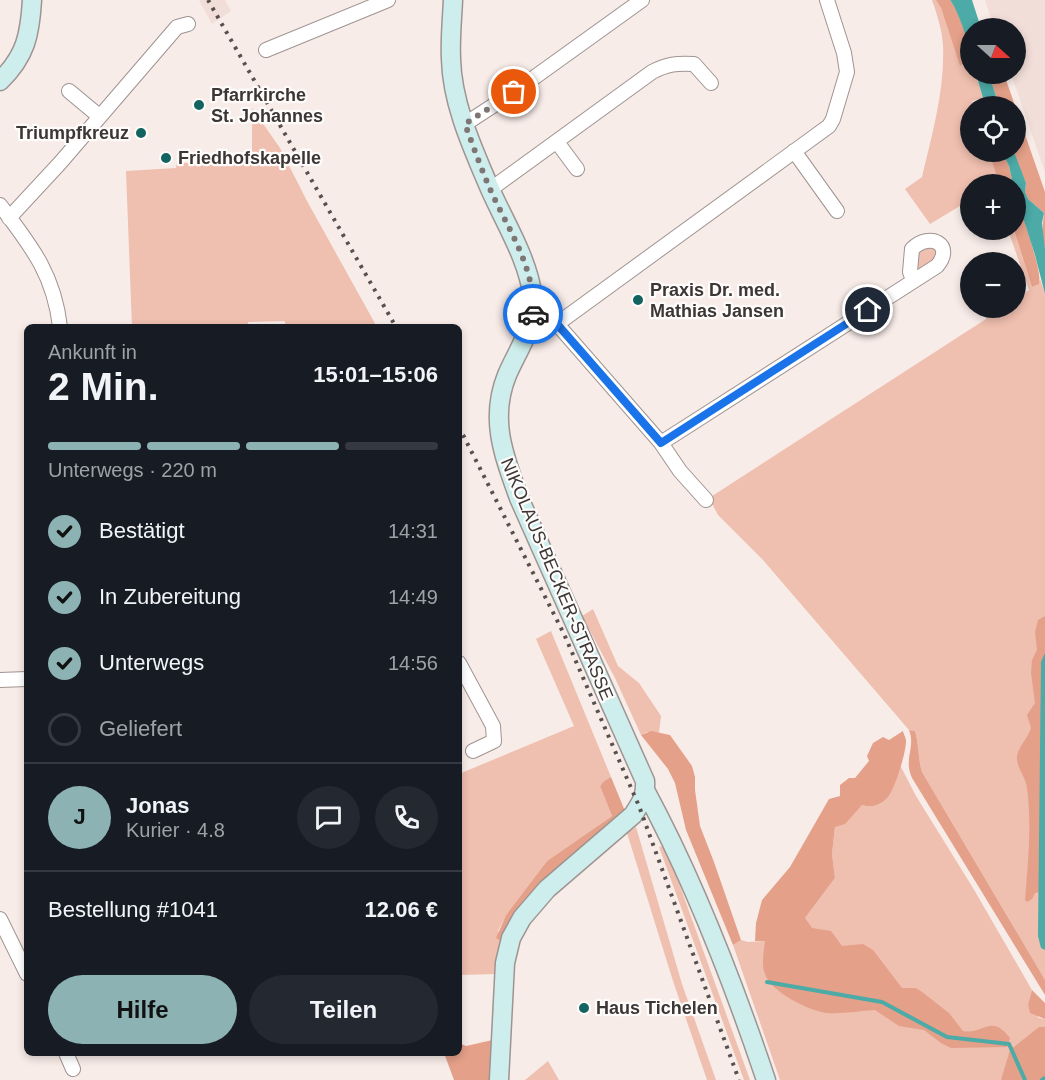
<!DOCTYPE html>
<html lang="de">
<meta charset="utf-8">
<style>
body{margin:0;font-family:Helvetica,sans-serif;background:#242831;color:#f1f3f6;height:100vh;display:flex;flex-direction:column;font-size:22px;white-space:nowrap}
*{box-sizing:border-box;margin:0}
p{font-size:20px;color:#9ea1a6}
.icon{flex:none;width:33px;height:33px;fill:none;stroke:currentColor;stroke-width:2;stroke-linecap:round;stroke-linejoin:round}
.map{position:relative;flex:1;overflow:hidden}
.sheet{position:absolute;left:24px;top:324px;width:438px;height:732px;display:flex;flex-direction:column;background:#171b24;border-radius:9px;box-shadow:0 3px 9px #0003}
.sheet>*{flex:none}
.needle{width:39px;rotate:111deg}
.tools{position:absolute;left:960px;top:18px;display:grid;gap:12px}
.tools a{display:grid;place-items:center;width:66px;height:66px;border-radius:50%;background:#171b24;box-shadow:0 3px 9px #0003;font-size:30px}
.pin{position:absolute;display:grid;place-items:center;width:51px;height:51px;color:#fff;margin:-26px;border:3px solid #fff;border-radius:50%;box-shadow:0 2px 6px #0007}
.courier{position:absolute;display:grid;place-items:center;width:60px;height:60px;margin:-30px;border:4px solid #1a73e8;border-radius:50%;background:#fff;color:#222;box-shadow:0 2px 8px #0007}
.summary em{font-style:normal;font-weight:800}
.summary div{display:flex;flex-direction:column-reverse}
.summary{display:flex;align-items:center;justify-content:space-between;height:102px;padding:0 24px}
h1{font-size:39px;font-weight:800;line-height:45px}
.bar{display:grid;grid-template-columns:repeat(4,1fr);gap:9px 6px;align-content:center;height:72px;padding:0 24px}
.bar i{height:8px;border-radius:4px;background:#363941}
.bar .current{background:#8db2b3}
.bar p{grid-column:span 4}
.line{display:flex;align-items:center;gap:15px;padding:0 24px;border-top:2px solid #363941}
.line div{flex:1}
.round{display:grid;place-items:center;flex:none;width:63px;height:63px;border-radius:32px;background:#242831}
ol{padding:0 24px;list-style:none}
li{display:flex;align-items:center;gap:18px;height:66px}
li p{margin-inline-start:auto}
li .icon{padding:6px;border-radius:50%;background:#8db2b3;color:#111;stroke-width:4}
li:last-child{color:#9ea1a6}
li i{width:33px;height:33px;border:3px solid #363941;border-radius:50%}
.cta{display:flex;gap:12px;margin-top:auto;padding:12px 24px}
.cta a{flex:1;height:69px;border-radius:36px;background:#8db2b3;color:#111;font-size:24px;font-weight:800;line-height:69px;text-align:center}
.cta a+a{background:#242831;color:#f1f3f6}
.map>svg:first-child{display:block}
.built{fill:#f2ded8}
.green{fill:#efbfaf}
.forest{fill:#e4a089}
.water{fill:#4caaa7}
.lines{fill:none;stroke-linecap:round;stroke-linejoin:round}
.stream{stroke:#4caaa7;stroke-width:4}
.street-casing{stroke:#9f9491;stroke-width:16}
.secondary-casing{stroke:#9f9491;stroke-width:21}
.street{stroke:#fff;stroke-width:14}
.secondary{stroke:#cdeeed;stroke-width:18}
.rail{stroke:#56504f;stroke-width:4;stroke-dasharray:3 6;stroke-linecap:butt}
.done{stroke:#7e7674;stroke-width:6;stroke-dasharray:0 10.8}
.route{stroke:#1a73e8;stroke-width:8}
.poi-dot{fill:#136361;stroke:#fefcfb;stroke-width:2}
.labels{text-anchor:middle;dominant-baseline:central;stroke-width:4.5;stroke-linejoin:round;paint-order:stroke}
.poi-label{font-size:18px;font-weight:bold;fill:#3c3736;stroke:#fefcfb;text-anchor:start}
.street-label{font-size:18px;fill:#3c3736;stroke:#fefcfb}
</style>
<div class="map">
<svg width="1045" height="1080" viewBox="0 0 1045 1080">
<rect width="100%" height="100%" fill="#f8ece8"/>
<path class="built" d="M 199,0 L 225,0 L 231,11 L 212,24 Z
M 985,0 L 1045,0 L 1045,172 L 1011,74 L 1016,74 L 1016,28 L 994,28 Z"/>
<path class="green" d="M 932,0 L 936,0 L 941,8 L 960,65 L 970,53 L 970,74 L 976,74 L 983,98 L 972,101 L 974,106 L 970,106 L 970,152 L 989,152 L 999,184 L 970,184 L 970,200 L 930,224 L 905,189 L 922,177 C 932,134 945,90 943,45 C 942,30 937,14 932,0 Z
M 252,108 L 280,148 L 307,201 L 377,327 L 285,327 L 285,321 L 248,322 L 248,327 L 132,327 L 126,171 L 176,168 L 177,163 L 252,162 Z
M 1008,230 L 1014,230 L 1032,287 L 1039,284 L 1040,279 L 1045,294 L 1045,980 L 922,772 C 918,758 919,745 915,731 L 909,730 L 763,560 L 718,515 L 709,498 L 1003,308 L 1016,308 L 1016,299 L 1029,290 Z
M 926,246 L 935,248 L 936,252 L 935,259 L 920,270 L 917,270 L 917,255 Z
M 593,609 L 618,666 L 639,683 L 661,716 L 659,733 L 647,732 L 641,735 L 615,678 L 582,616 Z
M 551,631 L 611,777 L 604,781 L 600,786 L 612,816 L 547,861 L 506,915 L 498,931 L 504,943 L 497,974 L 459,975 L 459,774 L 574,726 L 536,639 Z
M 900,765 L 916,796 L 973,888 L 1032,990 L 1028,1004 L 1039,1018 L 1045,1019 L 1045,1027 L 1039,1027 L 1001,1080 L 780,1080 L 733,945 L 741,940 L 748,942 L 765,941 L 805,918 L 835,878 L 832,854 L 835,827 L 862,805 C 889,813 893,784 900,765 Z
M 636,827 L 682,984 L 716,1080 L 707,1080 L 673,981 L 627,833 Z
M 664,846 L 668,853 L 750,1080 L 744,1080 L 659,847 Z
M 548,1061 L 559,1080 L 525,1080 Z"/>
<path class="forest" d="M 936,0 L 950,0 C 957,8 970,42 970,53 L 960,66 L 941,8 Z
M 989,74 L 1004,74 L 1045,192 L 1045,249 L 1042,233 L 1044,213 L 1028,199 L 1025,192 L 1026,183 L 1013,153 L 1016,152 L 1016,106 L 999,106 Z
M 989,152 L 1002,152 L 1009,166 L 1013,184 L 999,184 Z
M 1016,193 C 1020,211 1043,271 1039,284 L 1032,287 L 1014,230 L 1016,230 Z
M 1045,616 L 1045,891 L 1035,893 L 1032,899 L 1027,902 L 1025,900 C 1028,863 1032,825 1027,788 C 1026,777 1016,767 1017,757 C 1018,747 1028,738 1031,728 L 1027,715 L 1035,703 L 1031,673 L 1032,660 L 1037,650 L 1035,632 L 1038,620 Z
M 909,730 L 915,731 C 919,745 918,758 922,772 L 1038,968 L 1045,980 L 1045,995 L 912,778 C 903,758 916,748 909,730 Z
M 651,731 L 670,735 L 692,766 L 695,777 L 695,790 L 700,826 L 714,862 L 741,940 L 733,945 L 686,830 L 675,783 L 668,769 L 641,735 Z
M 903,731 C 903,732 906,739 906,740 C 907,750 894,792 887,798 C 880,806 871,808 862,805 L 845,824 L 835,827 L 832,854 L 835,878 L 805,918 L 812,928 L 831,931 L 842,946 L 863,944 L 873,950 L 902,988 L 916,988 L 922,992 L 949,1013 L 963,1031 C 985,1035 990,1013 1010,1038 L 1007,1047 L 951,1048 L 941,1043 L 924,1030 L 899,1026 L 875,1010 C 859,1011 843,1014 827,1013 C 809,1011 771,992 765,974 C 761,964 764,952 765,941 L 755,941 L 756,923 L 762,900 L 790,867 L 829,799 L 840,796 L 840,785 L 849,778 L 855,778 L 869,761 L 867,756 L 873,743 L 883,737 L 889,740 Z
M 611,777 L 625,811 L 504,943 L 496,938 L 506,915 L 547,861 L 612,816 L 600,786 L 604,781 Z
M 1032,990 L 1045,1003 L 1045,1019 L 1030,1013 L 1028,1004 Z
M 1039,1027 L 1045,1027 L 1045,1080 L 1001,1080 L 1010,1050 Z
M 497,1039 L 492,1080 L 454,1080 L 444,1053 L 459,1053 L 459,1043 L 466,1046 Z"/>
<path class="water" d="M 950,0 L 972,0 L 981,28 L 970,28 L 970,54 C 969,42 957,8 950,0 Z
M 976,74 L 989,74 L 999,106 L 992,106 L 983,98 Z
M 1002,152 L 1014,152 L 1026,183 L 1025,192 L 1028,199 L 1044,213 L 1042,223 L 1045,249 L 1045,294 L 1035,255 L 1018,202 L 1016,184 L 1013,184 L 1009,166 Z
M 1045,653 L 1045,950 L 1041,948 L 1038,936 L 1041,662 Z"/>
<g class="lines">
<path class="stream" d="M 767,982 L 882,1002 L 947,1037 L 1009,1044 L 1025,1080
M 1042,1080 L 1045,1078"/>
<defs>
<path id="street" d="M 266,50 L 388,0
M 69,91 L 99,116
M 465,124 L 514,92 L 642,0
M 557,142 L 577,169
M 794,151 L 837,211
M 491,189 L 652,72 C 667,64 677,63 694,64 L 711,83
M 0,205 C 31,246 54,274 60,327
M 9,218 L 60,163 L 177,27 L 188,24
M 533,314 L 557,324 L 661,443 L 680,471 L 706,500
M 557,324 L 829,126 L 833,119 L 847,72 L 844,53 L 827,0
M 661,443 L 937,266 C 955,245 930,231 912,249 L 910,272 L 913,280
M 459,663 L 493,726 L 494,741 L 473,751
M 0,680 L 27,679
M 0,919 L 27,974
M 66,1053 L 73,1069"/>
<path id="secondary" d="M 453,0 C 452,20 450,40 451,59 C 452,104 473,149 490,189 C 506,225 528,259 533,298 C 536,326 517,351 507,375 C 489,419 504,456 519,498 L 645,781 C 646,796 641,803 633,815 L 547,889 L 522,918 L 511,938 L 505,963 L 499,1080
M 0,81 C 26,56 30,34 32,0
M 646,792 C 695,883 733,982 766,1080"/>
</defs>
<use href="#street" class="street-casing"/>
<use href="#secondary" class="secondary-casing"/>
<use href="#street" class="street"/>
<use href="#secondary" class="secondary"/>
<path class="rail" d="M 208,0 L 396,327
M 459,427 L 564,634 L 639,806 L 739,1080"/>
</g>
<g class="lines">
<path class="done" d="M 514,92 L 465,124 C 473,146 481,168 490,189 C 508,229 536,269 533,314"/>
<path class="route" d="M 533,314 L 557,324 L 661,443 L 868,310"/>
</g>
<g class="poi-dot">
<circle cx="199" cy="105" r="6"/>
<circle cx="141" cy="133" r="6"/>
<circle cx="166" cy="158" r="6"/>
<circle cx="638" cy="300" r="6"/>
<circle cx="584" cy="1008" r="6"/>
</g>
<g class="labels">
<g class="poi-label">
<text x="211" y="95">Pfarrkirche<tspan x="211" dy="21">St. Johannes</tspan></text>
<text x="129" y="133" text-anchor="end">Triumpfkreuz</text>
<text x="178" y="158">Friedhofskapelle</text>
<text x="650" y="290">Praxis Dr. med.<tspan x="650" dy="21">Mathias Jansen</tspan></text>
<text x="596" y="1008">Haus Tichelen</text>
</g>
<g class="street-label">
<text transform="translate(557 579) rotate(67)">NIKOLAUS-BECKER-STRASSE</text>
</g>
</g>
</svg>
<div class="tools">
<a><svg class="needle" viewBox="-14 -14 28 28"><path d="M0-13l5 13h-10z" fill="#e53935"/><path d="M0 13l5-13h-10z" fill="#9ea1a6"/></svg></a>
<a><svg class="icon" aria-label="locate" viewBox="0 0 24 24"><circle cx="12" cy="12" r="6"/><path d="M12 2v4M12 18v4M2 12h4M18 12h4"/></svg></a>
<a>+</a>
<a>−</a>
</div>
<div class="pin" style="left:514px;top:92px;background:#ea580c"><svg class="icon" aria-label="bag" viewBox="0 0 24 24"><path d="M5 8h14l-1 12H6zM9 8a3 3 0 0 1 6 0"/></svg></div>
<div class="pin" style="left:868px;top:310px;background:#1f2937"><svg class="icon" aria-label="home" viewBox="0 0 24 24"><path d="M3 11l9-7 9 7M6 9v11h12V9"/></svg></div>
<div class="courier" style="left:533px;top:314px"><svg class="icon" aria-label="car" viewBox="0 0 24 24"><path d="M5 17H2v-5l4-1 3-4h7l3 4 3 1v5h-3M9 17h6M6 11h13"/><circle cx="7" cy="17" r="2"/><circle cx="17" cy="17" r="2"/></svg></div>
<section class="sheet">
<div class="summary"><div><h1>2 Min.</h1><p>Ankunft in</p></div><em>15:01–15:06</em></div>
<div class="bar"><i class="current"></i><i class="current"></i><i class="current"></i><i></i><p>Unterwegs · 220 m</p></div>
<ol>
<li><svg class="icon" aria-label="check" viewBox="0 0 24 24"><path d="M5 12l5 5 9-10"/></svg>Bestätigt<p>14:31</p></li>
<li><svg class="icon" aria-label="check" viewBox="0 0 24 24"><path d="M5 12l5 5 9-10"/></svg>In Zubereitung<p>14:49</p></li>
<li><svg class="icon" aria-label="check" viewBox="0 0 24 24"><path d="M5 12l5 5 9-10"/></svg>Unterwegs<p>14:56</p></li>
<li><i></i>Geliefert</li>
</ol>
<div class="line" style="height:108px"><b class="round" style="background:#8db2b3;color:#111">J</b><div><b>Jonas</b><p>Kurier · 4.8</p></div><a class="round"><svg class="icon" aria-label="chat" viewBox="0 0 24 24"><path d="M4 5h16v11H9l-5 4z"/></svg></a><a class="round"><svg class="icon" aria-label="phone" viewBox="0 0 24 24"><path d="M5 4h4l2 5-3 2q2 4 5 5l2-3 5 2v4C11 20 4 13 5 4z"/></svg></a></div>
<div class="line" style="height:78px"><div>Bestellung #1041</div><b>12.06 €</b></div>
<div class="cta"><a>Hilfe</a><a>Teilen</a></div>
</section>
</div>
